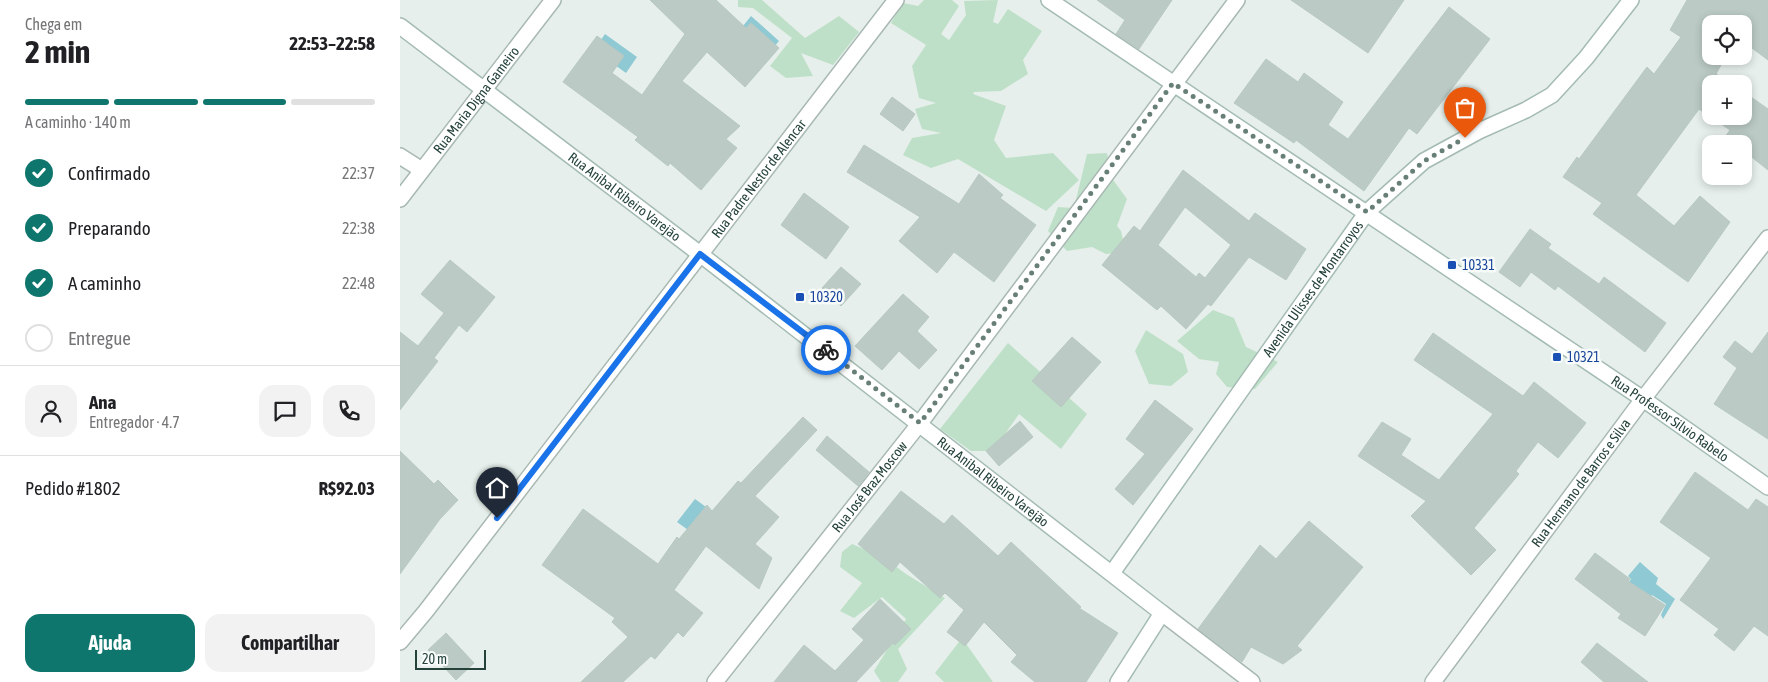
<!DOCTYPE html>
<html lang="pt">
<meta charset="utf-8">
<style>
body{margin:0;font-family:"Asap Condensed",sans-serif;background:#f2f2f2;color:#202124;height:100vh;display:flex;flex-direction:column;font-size:19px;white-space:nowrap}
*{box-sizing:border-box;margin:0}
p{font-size:16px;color:#757577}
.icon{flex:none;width:28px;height:28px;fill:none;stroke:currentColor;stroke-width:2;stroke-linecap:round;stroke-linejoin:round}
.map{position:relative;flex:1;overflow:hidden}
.details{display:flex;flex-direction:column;background:#fff;width:400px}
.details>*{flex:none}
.buttons{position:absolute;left:1302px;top:15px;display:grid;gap:10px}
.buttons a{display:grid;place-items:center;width:50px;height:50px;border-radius:10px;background:#fff;box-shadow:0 2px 8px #0003;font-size:25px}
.scale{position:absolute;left:15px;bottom:12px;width:71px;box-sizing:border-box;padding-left:5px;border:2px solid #24423a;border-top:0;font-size:14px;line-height:18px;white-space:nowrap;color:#24423a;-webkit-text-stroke:4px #f7fbf9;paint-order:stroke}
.pin{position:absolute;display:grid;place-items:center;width:42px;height:42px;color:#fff;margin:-51px -21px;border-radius:50% 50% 50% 0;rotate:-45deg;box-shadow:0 0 5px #0007}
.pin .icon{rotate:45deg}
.courier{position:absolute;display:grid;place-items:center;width:50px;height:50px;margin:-25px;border:4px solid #1a73e8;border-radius:50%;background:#fff;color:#222;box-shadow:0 1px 6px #0007}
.head em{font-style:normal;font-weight:700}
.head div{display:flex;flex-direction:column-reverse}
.head{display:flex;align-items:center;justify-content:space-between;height:85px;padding:0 25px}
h1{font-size:32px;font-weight:700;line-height:38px}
.bar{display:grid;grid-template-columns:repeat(4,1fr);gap:8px 5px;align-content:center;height:60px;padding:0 25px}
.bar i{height:6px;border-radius:4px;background:#e0e0e0}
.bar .on{background:#0f766e}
.bar p{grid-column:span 4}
.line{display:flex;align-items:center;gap:12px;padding:0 25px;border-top:1px solid #e0e0e0}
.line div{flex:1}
.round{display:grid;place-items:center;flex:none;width:52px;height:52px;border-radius:15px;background:#f2f2f2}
ol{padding:0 25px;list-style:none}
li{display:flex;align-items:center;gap:15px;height:55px}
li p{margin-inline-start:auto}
li .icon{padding:5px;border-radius:50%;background:#0f766e;color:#fff;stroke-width:4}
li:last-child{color:#757577}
li i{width:28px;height:28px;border:2px solid #e0e0e0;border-radius:50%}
.primary-button{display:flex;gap:10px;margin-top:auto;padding:10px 25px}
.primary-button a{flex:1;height:58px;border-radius:15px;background:#0f766e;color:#fff;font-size:20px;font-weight:700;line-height:58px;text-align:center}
.primary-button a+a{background:#f2f2f2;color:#202124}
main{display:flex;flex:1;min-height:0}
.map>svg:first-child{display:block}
.green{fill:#bfe0c8}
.water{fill:#8ec9d4}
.building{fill:#bbcac4;stroke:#b8c9c2;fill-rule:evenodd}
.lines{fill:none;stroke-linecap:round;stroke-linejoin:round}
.street-casing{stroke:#a8b8b2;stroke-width:18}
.secondary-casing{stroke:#a4bbb3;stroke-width:18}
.street{stroke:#fff;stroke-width:15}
.secondary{stroke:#fff;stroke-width:15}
.done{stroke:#687f78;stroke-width:5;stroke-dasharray:0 9}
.route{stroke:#1a73e8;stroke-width:6}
.transit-dot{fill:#1a4fb4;stroke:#f7fbf9;stroke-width:2}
.labels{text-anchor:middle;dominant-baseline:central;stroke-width:5;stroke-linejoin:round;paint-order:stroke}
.street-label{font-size:14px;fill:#24423a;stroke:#f7fbf9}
.transit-label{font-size:14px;fill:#164399;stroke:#f7fbf9;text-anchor:start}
</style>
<main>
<section class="details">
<div class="head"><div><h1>2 min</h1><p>Chega em</p></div><em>22:53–22:58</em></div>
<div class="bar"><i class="on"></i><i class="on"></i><i class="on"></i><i></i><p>A caminho · 140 m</p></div>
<ol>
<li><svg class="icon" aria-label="check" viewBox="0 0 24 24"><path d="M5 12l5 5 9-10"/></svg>Confirmado<p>22:37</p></li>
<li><svg class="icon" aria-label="check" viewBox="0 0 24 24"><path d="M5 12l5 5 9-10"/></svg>Preparando<p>22:38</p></li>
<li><svg class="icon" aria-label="check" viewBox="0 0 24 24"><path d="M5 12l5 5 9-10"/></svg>A caminho<p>22:48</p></li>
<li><i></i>Entregue</li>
</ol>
<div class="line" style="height:90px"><a class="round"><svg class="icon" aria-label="person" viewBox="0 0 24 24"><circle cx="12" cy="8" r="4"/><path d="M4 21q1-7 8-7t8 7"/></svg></a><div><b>Ana</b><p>Entregador · 4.7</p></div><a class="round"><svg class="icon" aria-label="chat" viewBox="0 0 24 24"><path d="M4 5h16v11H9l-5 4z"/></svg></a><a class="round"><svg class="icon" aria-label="phone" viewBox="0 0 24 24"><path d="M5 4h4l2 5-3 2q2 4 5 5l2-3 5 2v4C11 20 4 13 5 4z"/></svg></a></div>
<div class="line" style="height:65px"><div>Pedido #1802</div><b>R$92.03</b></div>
<div class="primary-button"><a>Ajuda</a><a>Compartilhar</a></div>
</section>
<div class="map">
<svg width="1368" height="682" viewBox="0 0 1368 682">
<rect width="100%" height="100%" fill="#e6efeb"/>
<path class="green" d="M 338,0 L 362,0 L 405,38 L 439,16 L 459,32 L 433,65 L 401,53 L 413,76 L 386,78 L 370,66 L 392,38 L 353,8 L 338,7 Z
M 524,0 L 552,0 L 559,6 L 541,34 L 549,40 L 566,15 L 564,1 L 598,0 L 593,22 L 598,24 L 608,9 L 642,31 L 623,60 L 628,74 L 601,91 L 574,92 L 573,94 L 606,106 L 594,140 L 606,158 L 653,153 L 679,180 L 646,211 L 558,159 L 531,168 L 503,155 L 512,138 L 541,133 L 522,129 L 515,109 L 536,103 L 519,98 L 512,66 L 526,45 L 491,23 L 503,3 L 518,6 Z
M 707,153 L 711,177 L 727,199 L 717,226 L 721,231 L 726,252 L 706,254 L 692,247 L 667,251 L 648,231 L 658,207 L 674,208 L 687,154 Z
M 813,310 L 834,318 L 846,347 L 878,362 L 855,389 L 827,387 L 816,374 L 819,362 L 799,359 L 777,341 Z
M 746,330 L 783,354 L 788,372 L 771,386 L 749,384 L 735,351 Z
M 608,343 L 687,414 L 661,449 L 619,414 L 593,451 L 571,451 L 540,429 Z
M 452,544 L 483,557 L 506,574 L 545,598 L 498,649 L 507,669 L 498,682 L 481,682 L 474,671 L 506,619 L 482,597 L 454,618 L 440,611 L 462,583 L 440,567 L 442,552 Z
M 562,638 L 593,682 L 544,682 L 535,673 Z"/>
<path class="water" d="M 351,16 L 379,41 L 367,55 L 339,31 Z
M 205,34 L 237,57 L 226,73 L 194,50 Z
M 295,499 L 306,507 L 295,535 L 277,522 Z
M 1240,562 L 1258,578 L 1256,584 L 1275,599 L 1263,619 L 1261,615 L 1266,604 L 1252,595 L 1246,605 L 1225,587 L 1231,579 L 1228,576 Z"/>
<path class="building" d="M 250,0 L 316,0 L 346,28 L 351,23 L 379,48 L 345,87 L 307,52 L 282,81 L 340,126 L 326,139 L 337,148 L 301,190 L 270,163 L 268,166 L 235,140 L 238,137 L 163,82 L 197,36 L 224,56 L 212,73 L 242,95 L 285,34 Z
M 697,0 L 772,0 L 739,49 L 716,34 L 725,20 Z
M 891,0 L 1004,0 L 968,53 Z
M 1287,0 L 1368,0 L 1368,60 L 1344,42 L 1344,24 L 1311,24 L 1311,56 L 1326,56 L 1316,74 L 1331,84 L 1311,84 L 1311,116 L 1344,116 L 1344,92 L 1368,109 L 1368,170 L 1344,151 L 1344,144 L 1334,144 L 1325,137 L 1330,130 L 1299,109 L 1236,195 L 1274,226 L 1300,196 L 1330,222 L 1288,282 L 1193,214 L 1202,203 L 1163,177 L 1177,157 L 1179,159 L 1247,67 L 1254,74 L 1281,37 L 1270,30 Z
M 1049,7 L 1090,39 L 1017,134 L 1009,128 L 964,191 L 896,140 L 894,143 L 834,103 L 866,59 L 898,82 L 904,73 L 943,102 L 928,125 L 948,139 Z
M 492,97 L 515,114 L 503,131 L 480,114 Z
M 464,145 L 559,204 L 579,174 L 603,195 L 600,198 L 636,225 L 594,282 L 554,252 L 537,273 L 499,241 L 520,217 L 447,172 Z
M 783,170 L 849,221 L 855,213 L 906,249 L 886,280 L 849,257 L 811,306 L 808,304 L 786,329 L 761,306 L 757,310 L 702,265 L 734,226 L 740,231 ZM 785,207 L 831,245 L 805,278 L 799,273 L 796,277 L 758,245 Z
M 404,193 L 449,227 L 426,259 L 381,225 Z
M 1130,229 L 1151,244 L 1148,248 L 1199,284 L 1204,277 L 1266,323 L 1245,352 L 1158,286 L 1155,290 L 1131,272 L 1120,287 L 1099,272 Z
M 50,260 L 95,297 L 67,332 L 59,325 L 34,358 L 38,361 L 0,410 L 0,332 L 18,346 L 44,313 L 21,294 Z
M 441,267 L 461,284 L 441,306 L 422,288 Z
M 503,294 L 529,317 L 517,331 L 537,350 L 519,369 L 499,351 L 482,370 L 455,346 Z
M 1368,332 L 1368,439 L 1314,404 L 1337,368 L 1323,357 L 1335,341 L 1352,354 Z
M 1033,333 L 1123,396 L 1134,382 L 1186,423 L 1158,458 L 1138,442 L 1116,471 L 1119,474 L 1074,528 L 1096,550 L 1071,575 L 1011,516 L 1026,501 L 958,456 L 982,422 L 1011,439 L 1001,455 L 1039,480 L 1093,414 L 1014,360 Z
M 672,337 L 701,362 L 661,407 L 632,381 Z
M 755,400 L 793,429 L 733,505 L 715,489 L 745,454 L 726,439 Z
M 403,417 L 417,430 L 355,496 L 379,517 L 355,544 L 372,558 L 359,589 L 306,546 L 274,590 L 303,613 L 283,637 L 278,632 L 255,659 L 251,656 L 223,682 L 181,682 L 228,637 L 212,622 L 215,618 L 142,565 L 183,509 L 258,564 L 277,537 L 279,539 L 307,505 L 312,511 L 338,481 L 341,483 Z
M 620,421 L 633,437 L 599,466 L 586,451 Z
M 427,436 L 469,472 L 458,486 L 416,450 Z
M 0,451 L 34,484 L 38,480 L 58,500 L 40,519 L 0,574 Z
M 1295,472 L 1348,510 L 1356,499 L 1368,507 L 1368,636 L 1354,626 L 1334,651 L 1314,635 L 1319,629 L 1280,600 L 1311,558 L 1260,522 Z
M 501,491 L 544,524 L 552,515 L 598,556 L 611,542 L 681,607 L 679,608 L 718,633 L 686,682 L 635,682 L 611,662 L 617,655 L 584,622 L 565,646 L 547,632 L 564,610 L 545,593 L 540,598 L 500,562 L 492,572 L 458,544 Z
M 909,521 L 963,567 L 897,646 L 902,650 L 883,664 L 851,647 L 842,662 L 798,629 L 860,545 L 876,559 Z
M 1195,553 L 1230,579 L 1228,581 L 1265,605 L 1245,636 L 1218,618 L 1221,614 L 1175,579 Z
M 480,599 L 511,629 L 495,645 L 493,643 L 456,682 L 374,682 L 404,645 L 435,671 L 464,640 L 452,629 Z
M 46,633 L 74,663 L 56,680 L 28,650 Z
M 1197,643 L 1248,682 L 1204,682 L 1181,662 Z"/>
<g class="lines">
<defs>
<g id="street">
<path d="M 0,156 L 22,170"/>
<path id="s1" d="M 0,199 L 153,0"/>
<path d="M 762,613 L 852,682"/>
<path id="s2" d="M 0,642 L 26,611 L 496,0"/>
<path id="s3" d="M 315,682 L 520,423 L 837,0"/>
<path id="s4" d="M 1033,682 L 1243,399 L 1368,238"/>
</g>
<g id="secondary">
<path id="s5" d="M 649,0 L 1243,399 L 1368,487"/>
<path id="s6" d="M 0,26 L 300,254 L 762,613 L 718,682"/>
<path id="s7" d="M 712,573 L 967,212 L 1024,161 L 1079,131 L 1126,110 L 1152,95 L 1186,58 L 1231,0"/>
</g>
</defs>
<use href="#street" class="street-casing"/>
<use href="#secondary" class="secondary-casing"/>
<use href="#street" class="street"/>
<use href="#secondary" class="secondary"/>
</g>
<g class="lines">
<path class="done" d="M 426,350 L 520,423 L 773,83 L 967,212 L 1024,161 L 1065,138"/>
<path class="route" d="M 97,518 L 300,254 L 426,350"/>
</g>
<g class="transit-dot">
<rect x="1047" y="260" width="10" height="10" rx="2.5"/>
<rect x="395" y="292" width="10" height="10" rx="2.5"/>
<rect x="1152" y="352" width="10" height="10" rx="2.5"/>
</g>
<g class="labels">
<g class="street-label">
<text stroke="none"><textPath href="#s1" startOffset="125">Rua Maria Digna Gameiro</textPath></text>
<text stroke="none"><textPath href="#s2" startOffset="586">Rua Padre Nestor de Alencar</textPath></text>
<text stroke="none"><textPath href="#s6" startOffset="282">Rua Anibal Ribeiro Varejão</textPath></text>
<text stroke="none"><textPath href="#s7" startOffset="348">Avenida Ulisses de Montarroyos</textPath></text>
<text stroke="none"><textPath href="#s5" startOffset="749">Rua Professor Silvio Rabelo</textPath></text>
<text stroke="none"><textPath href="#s6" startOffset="748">Rua Anibal Ribeiro Varejão</textPath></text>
<text stroke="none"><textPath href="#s4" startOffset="248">Rua Hermano de Barros e Silva</textPath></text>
<text stroke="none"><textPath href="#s3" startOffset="249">Rua José Braz Moscow</textPath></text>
</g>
<g class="transit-label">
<text x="1062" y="265">10331</text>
<text x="410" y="297">10320</text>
<text x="1167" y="357">10321</text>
</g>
</g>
</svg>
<div class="buttons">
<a><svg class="icon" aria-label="locate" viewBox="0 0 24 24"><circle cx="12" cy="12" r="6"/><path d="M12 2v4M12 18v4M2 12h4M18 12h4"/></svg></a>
<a>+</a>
<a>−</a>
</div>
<div class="scale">20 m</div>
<div class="pin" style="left:1065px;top:138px;background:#ea580c"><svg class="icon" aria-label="bag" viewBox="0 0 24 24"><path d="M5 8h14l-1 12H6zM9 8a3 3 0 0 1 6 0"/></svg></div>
<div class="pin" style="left:97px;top:518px;background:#1f2937"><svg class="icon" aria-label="home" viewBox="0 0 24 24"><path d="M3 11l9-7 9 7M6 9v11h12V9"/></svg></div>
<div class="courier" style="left:426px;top:350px"><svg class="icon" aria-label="bike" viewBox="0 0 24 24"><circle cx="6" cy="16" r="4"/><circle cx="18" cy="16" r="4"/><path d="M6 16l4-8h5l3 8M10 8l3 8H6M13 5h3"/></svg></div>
</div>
</main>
